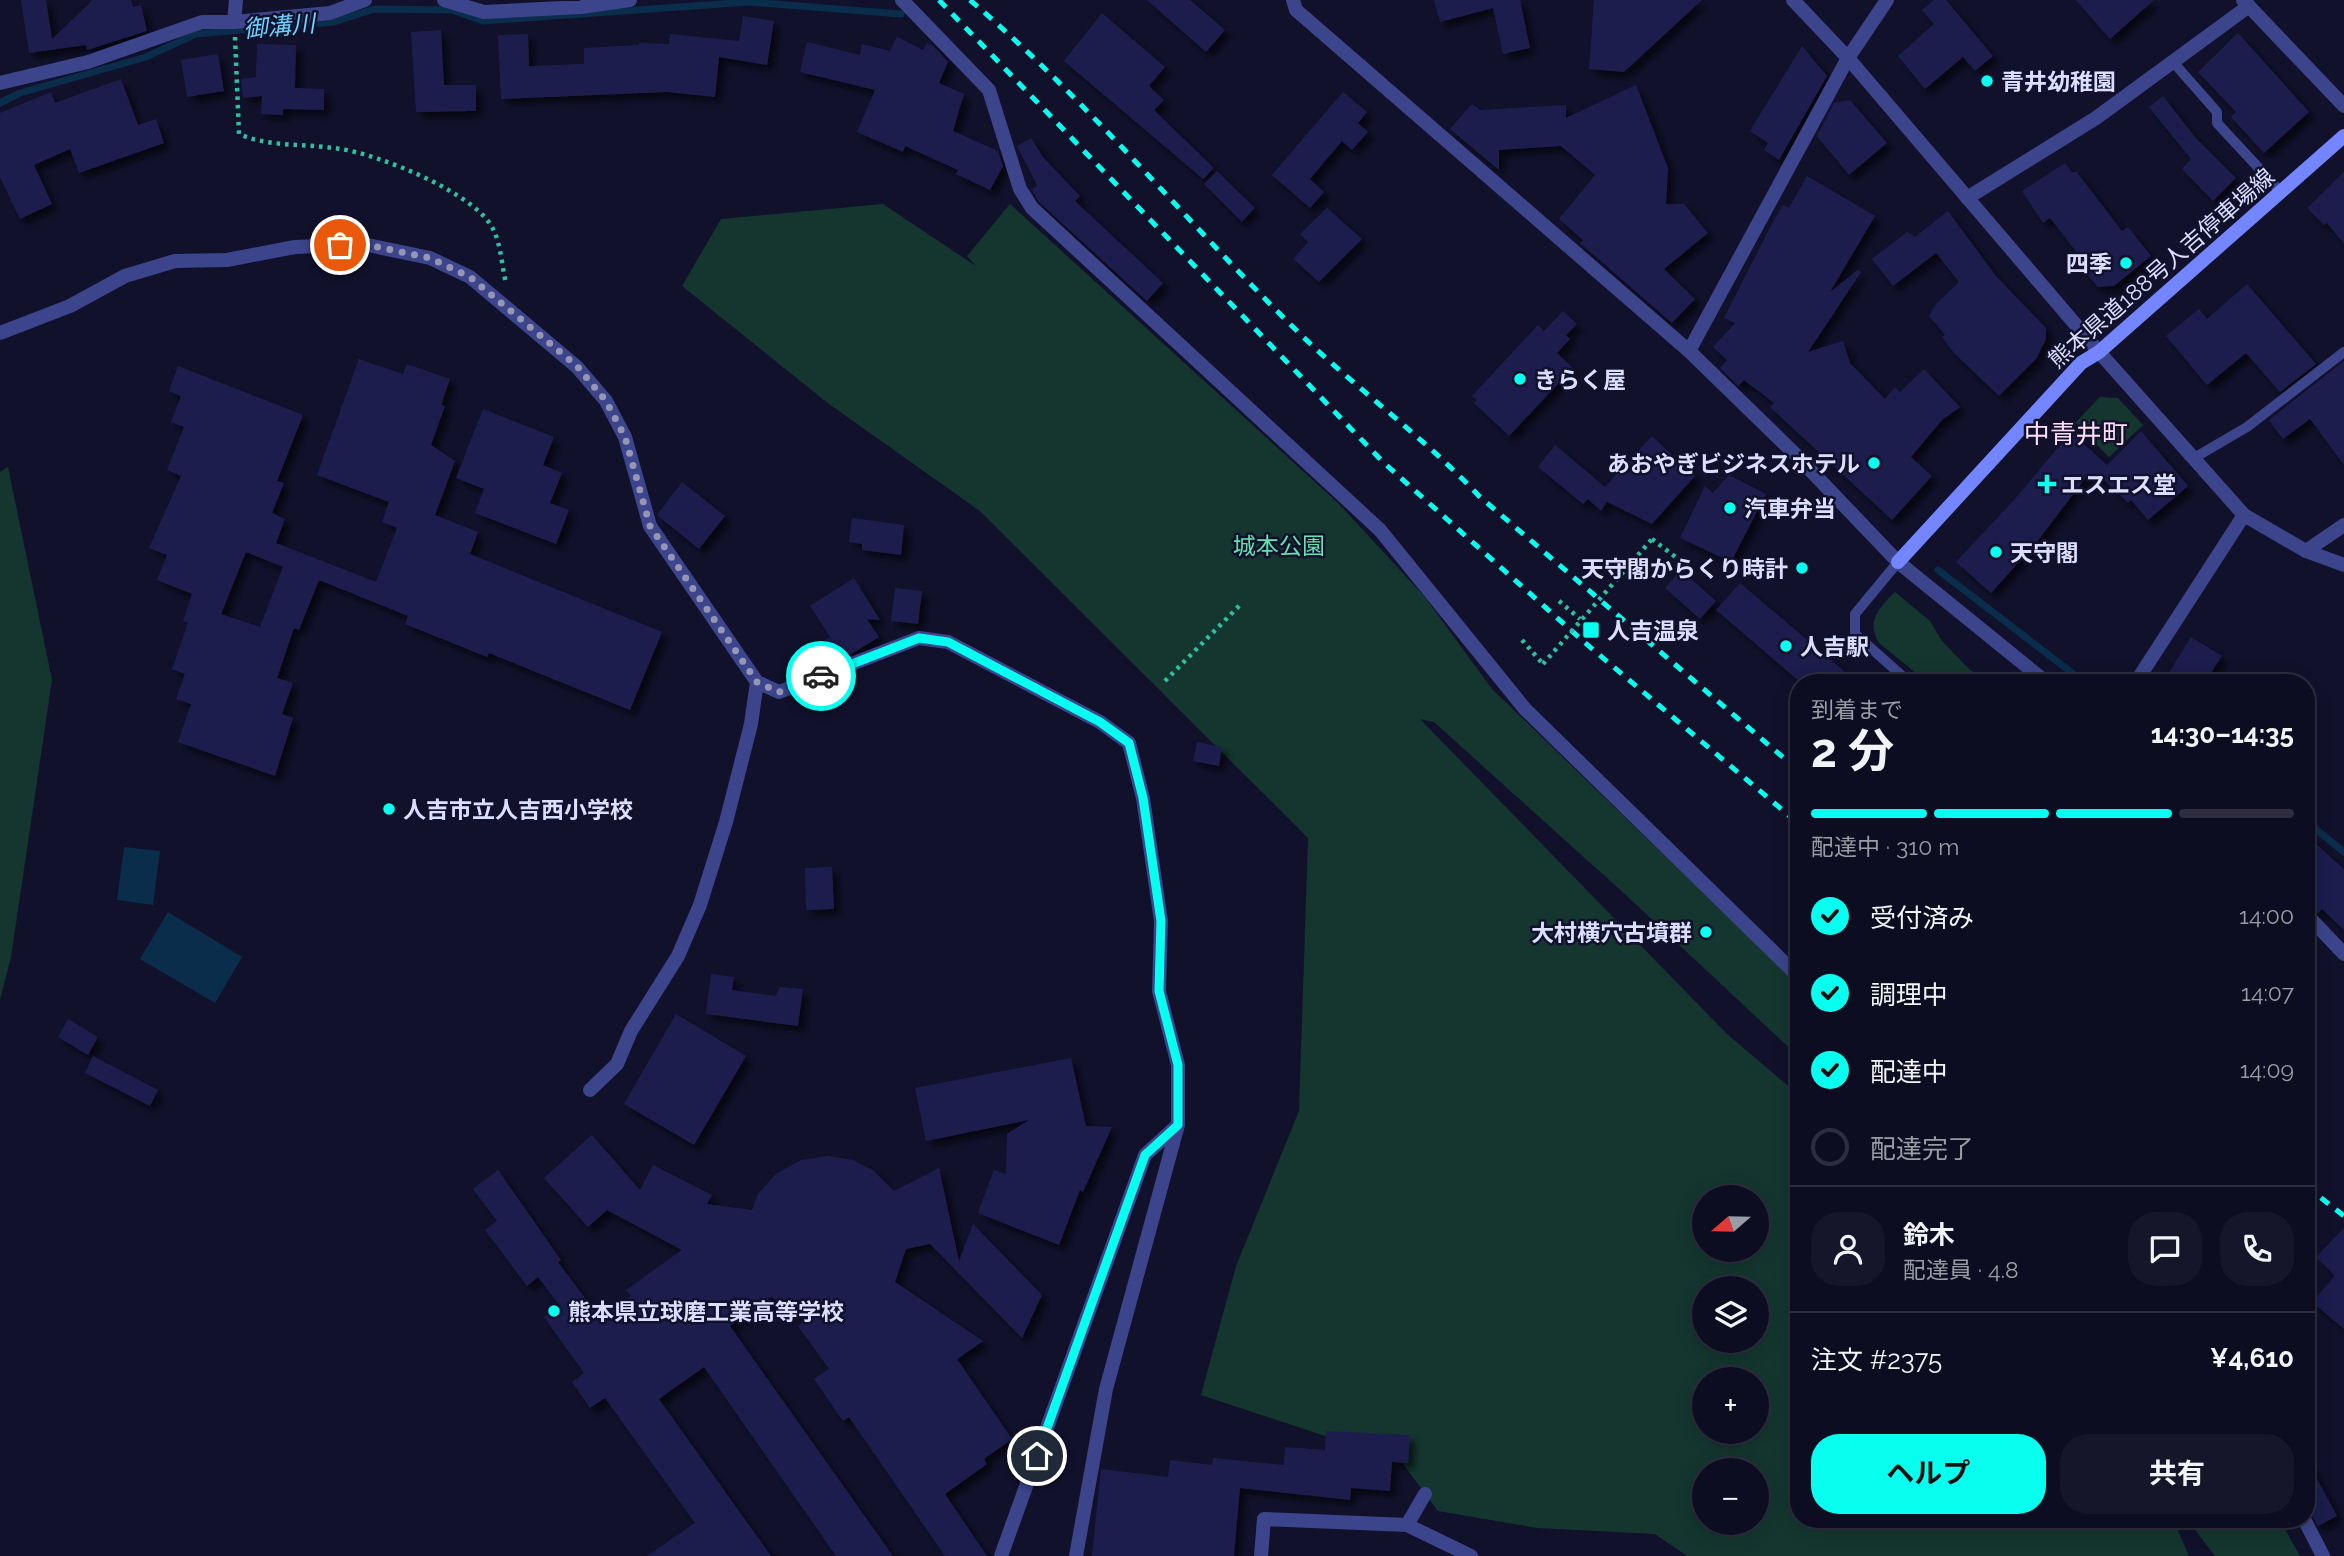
<!DOCTYPE html>
<html lang="ja">
<meta charset="utf-8">
<style>
body{margin:0;font-family:Raleway,"Noto Sans JP",sans-serif;background:#16162a;color:#f1f3f6;height:100vh;display:flex;flex-direction:column;font-size:26px;white-space:nowrap}
*{box-sizing:border-box;margin:0}
p{font-size:23px;color:#9a9ca5}
.icon{flex:none;width:38px;height:38px;fill:none;stroke:currentColor;stroke-width:2;stroke-linecap:round;stroke-linejoin:round}
.map{position:relative;flex:1;overflow:hidden}
.details{position:absolute;left:1790px;top:674px;width:525px;height:854px;display:flex;flex-direction:column;background:#0d0d21;border-radius:28px;box-shadow:0 4px 18px #0003,0 0 0 2px #2d2d3f}
.details>*{flex:none}
.needle{width:46px;rotate:250deg}
.fabs{position:absolute;left:1692px;top:1185px;display:grid;gap:14px}
.fabs a{display:grid;place-items:center;width:77px;height:77px;border-radius:50%;background:#0d0d21;box-shadow:0 4px 18px #0003,0 0 0 2px #2d2d3f;font-size:35px}
.pin{position:absolute;display:grid;place-items:center;width:60px;height:60px;color:#fff;margin:-30px;border:4px solid #fff;border-radius:50%;box-shadow:0 2px 7px #0007}
.courier{position:absolute;display:grid;place-items:center;width:70px;height:70px;margin:-35px;border:5px solid #08fff0;border-radius:50%;background:#fff;color:#222;box-shadow:0 2px 9px #0007}
.summary em{font-style:normal;font-weight:700}
.summary div{display:flex;flex-direction:column-reverse}
.summary{display:flex;align-items:center;justify-content:space-between;height:119px;padding:0 21px}
h1{font-size:46px;font-weight:700;line-height:52px}
.bar{display:grid;grid-template-columns:repeat(4,1fr);gap:10px 7px;align-content:center;height:84px;padding:0 21px}
.bar i{height:9px;border-radius:5px;background:#2d2d3f}
.bar .selected{background:#08fff0}
.bar p{grid-column:span 4}
.line{display:flex;align-items:center;gap:18px;padding:0 21px;border-top:2px solid #2d2d3f}
.line div{flex:1}
.round{display:grid;place-items:center;flex:none;width:74px;height:74px;border-radius:28px;background:#16162a}
ol{padding:0 21px;list-style:none}
li{display:flex;align-items:center;gap:21px;height:77px}
li p{margin-inline-start:auto}
li .icon{padding:7px;border-radius:50%;background:#08fff0;color:#111;stroke-width:4}
li:last-child{color:#9a9ca5}
li i{width:38px;height:38px;border:4px solid #2d2d3f;border-radius:50%}
.primary-button{display:flex;gap:14px;margin-top:auto;padding:14px 21px}
.primary-button a{flex:1;height:80px;border-radius:28px;background:#08fff0;color:#111;font-size:28px;font-weight:700;line-height:80px;text-align:center}
.primary-button a+a{background:#16162a;color:#f1f3f6}
.map>svg:first-child{display:block}
.green{fill:#14362f;fill-rule:evenodd}
.water{fill:#0a2d4c}
.lines{fill:none;stroke-linecap:round;stroke-linejoin:round}
.stream{stroke:#0a2d4c;stroke-width:7}
.building{fill:#1f1d4d;fill-rule:evenodd;filter:url(#shadow)}
.path{stroke:#2fc0a0;stroke-width:4.5;stroke-dasharray:3.5 5;stroke-linecap:butt}
.service{stroke:#3c458b;stroke-width:10}
.minor{stroke:#3c458b;stroke-width:14}
.tertiary{stroke:#3c458b;stroke-width:14}
.secondary{stroke:#7386ff;stroke-width:14}
.rail{stroke:#08fff0;stroke-width:5;stroke-dasharray:10 9;stroke-linecap:butt}
.path-bridge{stroke:#2fc0a0;stroke-width:4.5;stroke-dasharray:3.5 5;stroke-linecap:butt}
.done{stroke:#9596b5;stroke-width:7;stroke-dasharray:0 12.6}
.route{stroke:#08fff0;stroke-width:9}
.poi-dot{fill:#08fff0;stroke:#11112c;stroke-width:2.5}
.labels{text-anchor:middle;dominant-baseline:central;stroke-width:5;stroke-linejoin:round;paint-order:stroke}
.poi-label{font-size:23px;font-weight:bold;fill:#dcdeff;stroke:#11112c;text-anchor:start}
.street-label{font-size:23px;fill:#dcdeff;stroke:#11112c}
.park-label{font-size:23px;fill:#65e2af;stroke:#11112c}
.water-label{font-size:24px;font-style:italic;fill:#6ad2ff;stroke:#11112c}
.quarter-label{font-size:26px;fill:#ffdef8;stroke:#11112c}
</style>
<div class="map">
<svg width="2344" height="1556" viewBox="0 0 2344 1556">
<defs>
<filter id="shadow"><feDropShadow dx="6" dy="6" stdDeviation="3.5" flood-color="#0009"/></filter>
</defs>
<rect width="100%" height="100%" fill="#11112c"/>
<path class="green" d="M 883,204 L 976,266 L 967,256 L 1010,204 L 1338,503 L 1424,596 L 1492,689 L 1799,985 L 1799,1057 L 1628,897 L 1434,722 L 1420,719 L 1727,1034 L 1799,1095 L 1799,1519 L 2173,1519 L 2189,1556 L 1687,1556 L 1655,1534 L 1537,1528 L 1438,1511 L 1401,1461 L 1201,1395 L 1236,1266 L 1299,1111 L 1308,838 L 980,511 L 829,404 L 682,286 L 721,219 ZM 1704,1197 L 1757,1197 L 1757,1250 L 1704,1250 ZM 1704,1288 L 1757,1288 L 1757,1340 L 1704,1340 ZM 1704,1379 L 1757,1379 L 1757,1432 L 1704,1432 ZM 1704,1470 L 1757,1470 L 1757,1522 L 1704,1522 Z
M 2100,397 L 2118,398 L 2143,425 L 2109,457 L 2075,423 Z
M 8,467 L 52,680 L 11,957 L 0,1000 L 0,472 Z
M 1895,592 L 1930,621 L 1942,641 L 1969,669 L 1989,682 L 1927,682 L 1879,643 C 1865,621 1880,607 1895,592 Z
M 2187,1519 L 2279,1519 L 2300,1556 L 2215,1556 Z"/>
<path class="water" d="M 124,847 L 160,851 L 153,905 L 117,900 Z
M 168,912 L 242,957 L 215,1003 L 140,959 Z"/>
<g class="lines">
<path class="stream" d="M 0,103 L 20,93 L 146,57 L 196,34 L 334,22 L 374,9 L 452,10 L 483,21 L 749,2 L 901,14
M 1938,570 L 2084,682
M 2306,821 L 2344,852"/>
</g>
<path class="building" d="M 21,0 L 46,0 L 52,39 L 93,0 L 131,0 L 133,7 L 141,5 L 147,31 L 87,50 L 86,45 L 29,53 Z
M 1147,0 L 1190,0 L 1225,30 L 1206,52 Z
M 1434,0 L 1520,0 L 1530,48 L 1503,54 L 1493,8 L 1440,22 Z
M 1594,0 L 1702,0 L 1624,72 L 1589,69 Z
M 1934,0 L 1946,0 L 1993,56 L 1975,71 L 1963,57 L 1925,89 L 1898,56 L 1934,24 L 1922,10 Z
M 2076,0 L 2154,0 L 2110,39 Z
M 1102,13 L 1165,67 L 1149,86 L 1164,100 L 1154,110 L 1214,168 L 1203,179 L 1064,61 Z
M 743,16 L 774,21 L 767,65 L 719,57 L 715,97 L 667,92 L 501,99 L 498,35 L 528,34 L 529,66 L 584,64 L 584,48 L 639,45 L 639,43 L 669,44 L 670,34 L 739,41 Z
M 441,30 L 444,85 L 476,85 L 476,111 L 416,112 L 411,32 Z
M 2238,33 L 2309,112 L 2264,153 L 2231,117 L 2236,112 L 2198,72 Z
M 897,37 L 923,50 L 927,43 L 933,46 L 948,62 L 939,83 L 964,94 L 953,131 L 998,151 L 1003,166 L 990,190 L 956,174 L 958,170 L 905,146 L 903,152 L 857,132 L 875,90 L 800,72 L 807,42 L 860,55 L 862,44 L 890,51 Z
M 257,44 L 296,45 L 295,88 L 324,89 L 324,110 L 283,109 L 283,115 L 261,114 L 262,96 L 243,98 L 241,79 L 256,77 Z
M 1802,46 L 1827,76 L 1779,160 L 1764,150 L 1768,143 L 1750,131 Z
M 218,54 L 224,91 L 187,97 L 181,60 Z
M 121,79 L 138,125 L 156,119 L 164,143 L 79,173 L 70,149 L 34,165 L 52,204 L 20,219 L 0,177 L 0,113 L 51,92 L 55,103 Z
M 1636,85 L 1668,168 L 1666,204 L 1684,204 L 1708,233 L 1664,269 L 1695,299 L 1672,323 L 1580,243 L 1583,240 L 1559,219 L 1595,175 L 1561,146 L 1499,150 L 1499,170 L 1450,129 L 1472,104 L 1480,110 L 1566,105 L 1566,118 Z
M 1343,92 L 1367,112 L 1358,123 L 1368,132 L 1352,150 L 1342,141 L 1310,179 L 1324,192 L 1310,208 L 1272,175 Z
M 2163,96 L 2195,137 L 2236,178 L 2213,201 L 2182,169 L 2191,159 L 2149,107 Z
M 1850,100 L 1887,143 L 1849,175 L 1817,136 L 1834,103 Z
M 1031,138 L 1043,157 L 1080,196 L 1075,201 L 1163,283 L 1147,301 L 1039,202 L 1032,190 L 1037,185 L 1017,146 Z
M 2065,163 L 2073,173 L 2076,171 L 2122,231 L 2128,227 L 2151,256 L 2114,286 L 2098,287 L 2080,266 L 2084,262 L 2050,218 L 2043,223 L 2022,191 Z
M 1217,171 L 1255,208 L 1242,222 L 1204,184 Z
M 2344,172 L 2344,244 L 2327,223 L 2324,225 L 2307,208 Z
M 1807,176 L 1875,216 L 1830,292 L 1858,270 L 1861,272 L 1808,352 L 1843,341 L 1850,363 L 1885,399 L 1895,387 L 1900,392 L 1924,369 L 1960,407 L 1942,420 L 1911,457 L 1932,476 L 1892,520 L 1770,407 L 1774,403 L 1744,380 L 1738,386 L 1720,368 L 1727,360 L 1713,347 L 1735,323 L 1724,318 L 1773,222 L 1783,205 L 1789,208 Z
M 1327,208 L 1362,239 L 1319,282 L 1293,259 L 1308,242 L 1300,234 Z
M 1948,211 L 1996,276 L 2046,328 L 2046,339 L 2036,359 L 1999,396 L 1954,353 L 1942,337 L 1945,335 L 1929,316 L 1936,304 L 1959,282 L 1936,253 L 1893,286 L 1872,259 L 1907,232 L 1915,237 Z
M 2247,284 L 2316,364 L 2280,392 L 2246,353 L 2207,385 L 2166,336 L 2199,309 L 2207,319 Z
M 1563,311 L 1577,324 L 1566,335 L 1570,339 L 1557,353 L 1573,368 L 1509,436 L 1474,403 L 1477,400 L 1472,396 L 1538,325 L 1544,331 Z
M 359,359 L 403,374 L 407,364 L 450,379 L 441,405 L 445,406 L 431,445 L 455,461 L 435,515 L 478,532 L 470,554 L 662,632 L 630,710 L 489,653 L 487,657 L 405,624 L 408,616 L 319,580 L 299,630 L 294,628 L 277,678 L 293,683 L 282,714 L 293,718 L 275,776 L 178,742 L 191,704 L 176,699 L 185,674 L 172,669 L 188,623 L 183,621 L 192,594 L 157,580 L 167,555 L 149,548 L 181,476 L 167,470 L 184,427 L 171,422 L 181,396 L 169,391 L 178,366 L 303,415 L 277,481 L 284,483 L 272,513 L 285,519 L 276,543 L 376,582 L 397,528 L 382,522 L 389,502 L 317,475 ZM 246,552 L 283,567 L 260,627 L 221,614 Z
M 2344,361 L 2344,465 L 2310,419 L 2283,439 L 2269,420 Z
M 483,409 L 554,437 L 543,465 L 562,473 L 550,503 L 569,510 L 556,544 L 475,513 L 484,489 L 456,478 Z
M 2141,431 L 2188,486 L 2148,520 L 2131,500 L 2128,503 L 2104,480 L 2087,476 L 2036,543 L 1991,593 L 1956,562 L 2014,500 L 2071,432 L 2107,465 Z
M 1652,436 L 1695,476 L 1652,524 L 1607,502 L 1601,511 L 1588,499 L 1583,504 L 1538,467 L 1555,445 L 1605,487 Z
M 1729,475 L 1766,494 L 1731,562 L 1680,538 L 1705,486 L 1713,493 Z
M 682,482 L 725,516 L 699,549 L 657,515 Z
M 852,518 L 904,525 L 901,555 L 862,550 L 862,544 L 849,542 Z
M 1681,570 L 1716,601 L 1700,619 L 1665,588 Z
M 854,578 L 880,620 L 867,619 L 879,637 L 853,653 L 826,663 L 815,646 L 830,637 L 810,606 Z
M 1740,583 L 1857,682 L 1800,682 L 1716,610 Z
M 895,588 L 922,591 L 918,624 L 891,621 Z
M 2191,637 L 2222,656 L 2205,682 L 2163,682 Z
M 1197,742 L 1222,747 L 1219,766 L 1193,761 Z
M 2306,835 L 2344,869 L 2344,930 L 2322,909 L 2318,913 L 2306,903 Z
M 832,867 L 834,909 L 806,910 L 805,868 Z
M 711,974 L 734,977 L 732,990 L 776,996 L 780,987 L 803,989 L 798,1026 L 706,1014 Z
M 676,1014 L 746,1056 L 694,1145 L 624,1104 Z
M 68,1019 L 98,1037 L 88,1055 L 58,1037 Z
M 93,1056 L 158,1090 L 150,1106 L 85,1073 Z
M 1071,1058 L 1086,1126 L 1112,1127 L 1083,1192 L 1080,1190 L 1059,1245 L 978,1213 L 994,1170 L 1006,1174 L 1007,1134 L 1029,1120 L 926,1141 L 915,1088 Z
M 592,1135 L 640,1190 L 653,1165 L 712,1195 L 707,1204 L 752,1210 L 758,1194 L 776,1174 L 801,1160 L 828,1156 L 853,1160 L 874,1171 L 894,1191 L 939,1168 L 959,1261 L 973,1224 L 1042,1295 L 1022,1338 L 930,1244 L 906,1249 L 895,1282 L 983,1341 L 957,1359 L 1012,1439 L 984,1459 L 987,1464 L 945,1494 L 987,1556 L 945,1556 L 849,1417 L 843,1421 L 814,1379 L 829,1369 L 798,1326 L 807,1319 L 771,1297 L 730,1326 L 893,1556 L 836,1556 L 704,1367 L 659,1399 L 771,1556 L 647,1556 L 695,1523 L 605,1398 L 590,1408 L 572,1382 L 584,1373 L 544,1317 L 560,1306 L 538,1277 L 527,1286 L 485,1230 L 497,1221 L 473,1189 L 498,1170 L 561,1260 L 558,1262 L 600,1318 L 631,1296 L 626,1290 L 682,1250 L 607,1210 L 588,1227 L 544,1178 Z
M 2344,1228 L 2344,1329 L 2312,1302 L 2335,1276 L 2316,1257 Z
M 1326,1431 L 1410,1435 L 1408,1463 L 1392,1462 L 1390,1491 L 1351,1488 L 1350,1500 L 1240,1488 L 1234,1556 L 1092,1556 L 1101,1469 L 1168,1477 L 1170,1460 L 1212,1465 L 1213,1458 L 1284,1465 L 1285,1447 L 1325,1450 Z
M 2306,1458 L 2337,1516 L 2318,1526 L 2306,1505 Z"/>
<g class="lines">
<path class="path" d="M 235,37 L 239,134 C 271,148 306,143 340,149 C 378,154 479,194 494,231 C 501,246 502,267 506,283
M 1652,539 L 1682,562
M 1559,601 L 1580,619
M 1522,640 L 1543,664
M 1165,681 L 1242,603"/>
<path class="service" d="M 2173,62 L 2217,112 L 2217,123 L 2281,192
M 2194,458 L 2247,427 L 2344,352
M 1898,562 L 1855,614 L 1855,634 L 1909,682"/>
<path class="minor" d="M 444,0 L 484,12 L 581,7 L 630,0
M 902,0 L 989,90 L 1020,189 L 1032,208 L 1380,530 L 1525,709 L 1799,977
M 1293,0 L 1296,10 L 1689,351 L 1848,58 L 1887,0
M 234,22 L 236,0
M 0,83 L 88,62 L 202,22 L 234,22 L 330,13 L 365,0
M 1967,198 L 2096,118 L 2249,6
M 0,333 L 70,306 L 125,276 L 175,261 L 227,260 L 295,247 L 363,244 L 430,258 L 470,277 L 577,367 L 606,401 L 625,437 L 650,526 L 757,682 L 779,692 L 919,638 L 948,642 L 1100,722 L 1129,743 L 1143,798 L 1161,921 L 1159,991 L 1178,1065 L 1178,1125 L 1106,1389 L 1076,1556
M 2306,551 L 2344,525
M 2136,682 L 2244,515
M 590,1090 L 617,1064 L 631,1031 L 678,956 L 700,905 L 726,822 L 751,724 L 757,682
M 2304,1519 L 2323,1556
M 1407,1525 L 1471,1556
M 1001,1556 L 1145,1155 L 1177,1126
M 1261,1556 L 1264,1519 L 1407,1525 L 1425,1494"/>
<path class="tertiary" d="M 1793,0 L 1848,58 L 2099,352 L 2244,515 L 2306,551 L 2344,565
M 2243,0 L 2344,106
M 1689,351 L 1793,452 L 1898,562 L 2046,682
M 2306,914 L 2344,954"/>
<path class="secondary" d="M 1898,562 L 2081,363 L 2099,352 L 2344,136"/>
<path class="rail" d="M 939,0 L 1383,462 L 1583,641 L 1799,824
M 970,0 C 1086,99 1183,218 1291,325 C 1351,385 1421,434 1479,496 L 1799,771
M 2306,1186 L 2344,1216"/>
<path class="path-bridge" d="M 1543,664 L 1652,539"/>
</g>
<g class="lines">
<path class="done" d="M 340,245 L 363,244 L 430,258 L 470,277 L 577,366 L 606,401 L 625,437 L 650,526 L 757,682 L 779,692 L 821,676"/>
<path class="route" d="M 821,676 L 919,638 L 948,642 L 1100,722 L 1129,743 L 1143,798 L 1161,921 L 1159,991 L 1178,1065 L 1178,1125 L 1145,1155 L 1037,1456"/>
</g>
<g class="poi-dot">
<circle cx="1987" cy="81" r="7"/>
<circle cx="2126" cy="263" r="7"/>
<circle cx="1520" cy="379" r="7"/>
<circle cx="1874" cy="463" r="7"/>
<path d="M2043.5 473.5h7v7h7v7h-7v7h-7v-7h-7v-7h7z"/>
<circle cx="1730" cy="508" r="7"/>
<circle cx="1996" cy="552" r="7"/>
<circle cx="1802" cy="568" r="7"/>
<rect x="1582" y="621" width="18" height="18" rx="3.5"/>
<circle cx="1786" cy="646" r="7"/>
<circle cx="389" cy="809" r="7"/>
<circle cx="1706" cy="932" r="7"/>
<circle cx="554" cy="1311" r="7"/>
</g>
<g class="labels">
<g class="poi-label">
<text x="2001" y="81">青井幼稚園</text>
<text x="2112" y="263" text-anchor="end">四季</text>
<text x="1534" y="379">きらく屋</text>
<text x="1860" y="463" text-anchor="end">あおやぎビジネスホテル</text>
<text x="2061" y="484">エスエス堂</text>
<text x="1744" y="508">汽車弁当</text>
<text x="2010" y="552">天守閣</text>
<text x="1788" y="568" text-anchor="end">天守閣からくり時計</text>
<text x="1607" y="630">人吉温泉</text>
<text x="1800" y="646">人吉駅</text>
<text x="403" y="809">人吉市立人吉西小学校</text>
<text x="1692" y="932" text-anchor="end">大村横穴古墳群</text>
<text x="568" y="1311">熊本県立球磨工業高等学校</text>
</g>
<g class="street-label">
<text transform="translate(2161 268) rotate(-41)">熊本県道188号人吉停車場線</text>
</g>
<g class="park-label">
<text x="1279" y="545">城本公園</text>
</g>
<g class="water-label">
<text transform="translate(279 26) rotate(-5)">御溝川</text>
</g>
<g class="quarter-label">
<text x="2076" y="434">中青井町</text>
</g>
</g>
</svg>
<div class="fabs">
<a><svg class="needle" viewBox="-14 -14 28 28"><path d="M0-13l5 13h-10z" fill="#e53935"/><path d="M0 13l5-13h-10z" fill="#9a9ca5"/></svg></a>
<a><svg class="icon" aria-label="layers" viewBox="0 0 24 24"><path d="M12 4l9 5-9 5-9-5zM3 14l9 5 9-5"/></svg></a>
<a>+</a>
<a>−</a>
</div>
<div class="pin" style="left:340px;top:245px;background:#ea580c"><svg class="icon" aria-label="bag" viewBox="0 0 24 24"><path d="M5 8h14l-1 12H6zM9 8a3 3 0 0 1 6 0"/></svg></div>
<div class="pin" style="left:1037px;top:1456px;background:#1f2937"><svg class="icon" aria-label="home" viewBox="0 0 24 24"><path d="M3 11l9-7 9 7M6 9v11h12V9"/></svg></div>
<div class="courier" style="left:821px;top:676px"><svg class="icon" aria-label="car" viewBox="0 0 24 24"><path d="M5 17H2v-5l4-1 3-4h7l3 4 3 1v5h-3M9 17h6M6 11h13"/><circle cx="7" cy="17" r="2"/><circle cx="17" cy="17" r="2"/></svg></div>
<section class="details">
<div class="summary"><div><h1>2 分</h1><p>到着まで</p></div><em>14:30–14:35</em></div>
<div class="bar"><i class="selected"></i><i class="selected"></i><i class="selected"></i><i></i><p>配達中 · 310 m</p></div>
<ol>
<li><svg class="icon" aria-label="check" viewBox="0 0 24 24"><path d="M5 12l5 5 9-10"/></svg>受付済み<p>14:00</p></li>
<li><svg class="icon" aria-label="check" viewBox="0 0 24 24"><path d="M5 12l5 5 9-10"/></svg>調理中<p>14:07</p></li>
<li><svg class="icon" aria-label="check" viewBox="0 0 24 24"><path d="M5 12l5 5 9-10"/></svg>配達中<p>14:09</p></li>
<li><i></i>配達完了</li>
</ol>
<div class="line" style="height:126px"><a class="round"><svg class="icon" aria-label="person" viewBox="0 0 24 24"><circle cx="12" cy="8" r="4"/><path d="M4 21q1-7 8-7t8 7"/></svg></a><div><b>鈴木</b><p>配達員 · 4.8</p></div><a class="round"><svg class="icon" aria-label="chat" viewBox="0 0 24 24"><path d="M4 5h16v11H9l-5 4z"/></svg></a><a class="round"><svg class="icon" aria-label="phone" viewBox="0 0 24 24"><path d="M5 4h4l2 5-3 2q2 4 5 5l2-3 5 2v4C11 20 4 13 5 4z"/></svg></a></div>
<div class="line" style="height:91px"><div>注文 #2375</div><b>¥4,610</b></div>
<div class="primary-button"><a>ヘルプ</a><a>共有</a></div>
</section>
</div>
